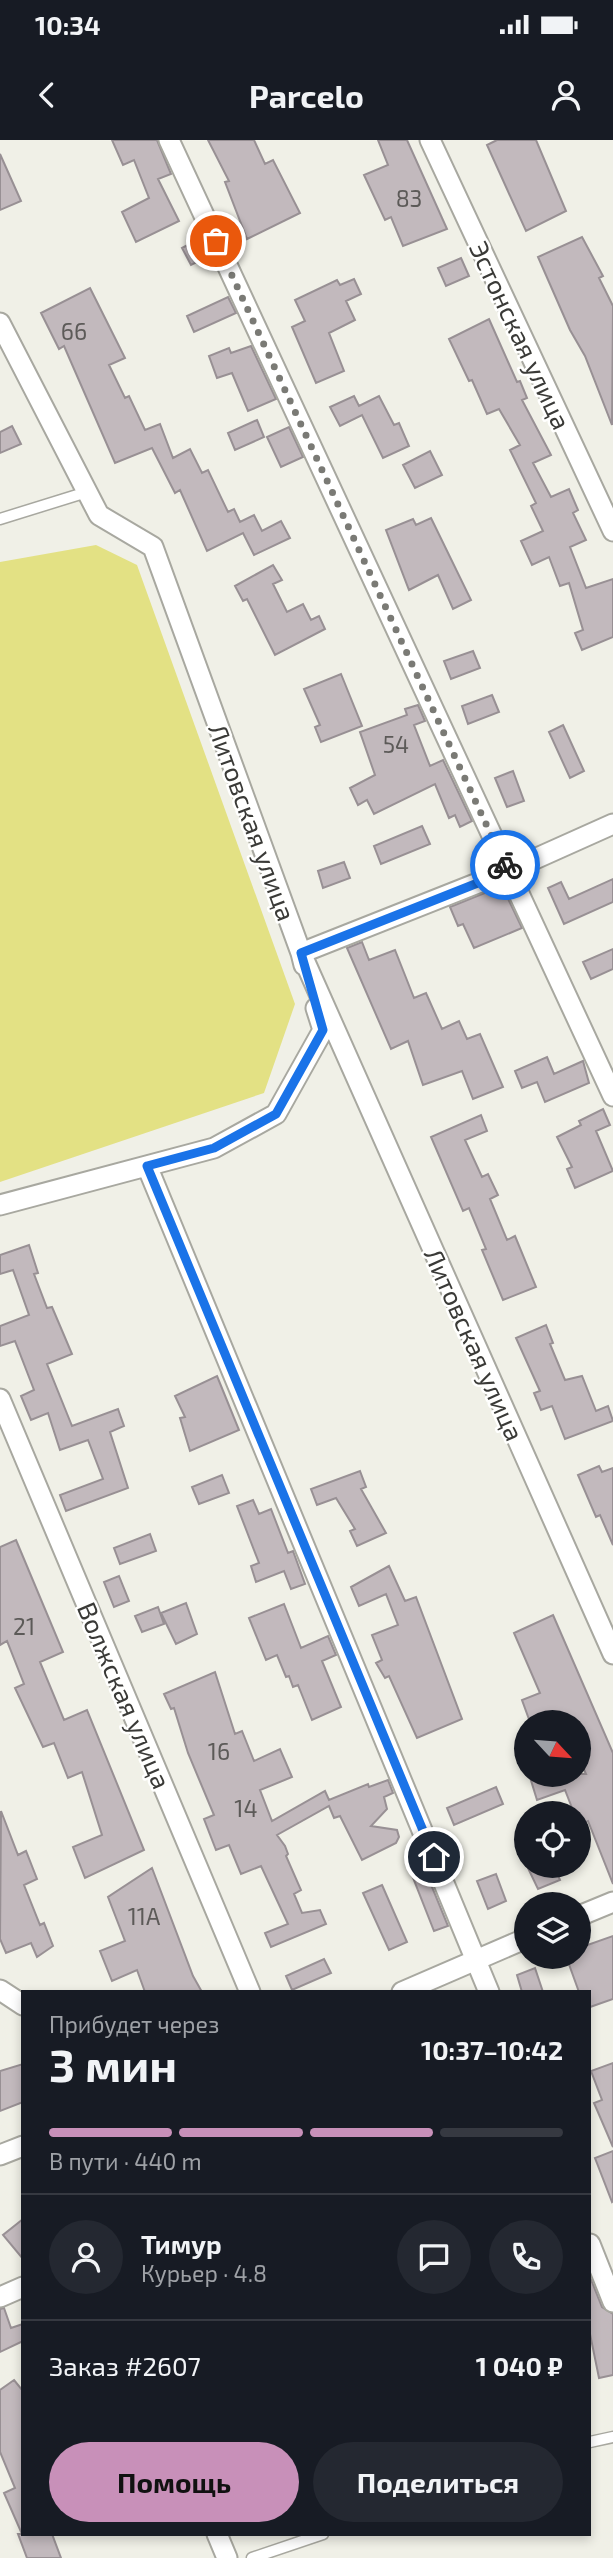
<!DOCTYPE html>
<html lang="ru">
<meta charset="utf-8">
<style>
body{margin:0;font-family:"Exo 2",sans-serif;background:#242831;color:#f1f3f6;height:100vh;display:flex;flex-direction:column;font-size:26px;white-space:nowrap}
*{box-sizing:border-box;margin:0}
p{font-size:23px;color:#9ea1a6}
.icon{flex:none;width:38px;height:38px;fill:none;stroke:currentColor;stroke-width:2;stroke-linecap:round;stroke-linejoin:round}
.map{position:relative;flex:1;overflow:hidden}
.side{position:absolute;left:21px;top:1850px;width:570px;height:546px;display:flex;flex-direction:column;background:#171b24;border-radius:0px;box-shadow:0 4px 10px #0003}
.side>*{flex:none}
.needle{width:46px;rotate:116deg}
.buttons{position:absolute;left:514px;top:1570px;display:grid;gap:14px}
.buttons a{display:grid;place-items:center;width:77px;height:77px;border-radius:50%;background:#171b24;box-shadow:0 4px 10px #0003;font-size:35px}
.pin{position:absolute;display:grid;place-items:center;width:60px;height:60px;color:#fff;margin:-30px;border:4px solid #fff;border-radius:50%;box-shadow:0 2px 7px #0007}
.courier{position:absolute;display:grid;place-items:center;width:70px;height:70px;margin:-35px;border:5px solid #1a73e8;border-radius:50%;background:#fff;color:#222;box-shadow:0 2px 9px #0007}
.headline em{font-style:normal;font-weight:700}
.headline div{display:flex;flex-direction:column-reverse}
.headline{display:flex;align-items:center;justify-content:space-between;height:119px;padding:0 28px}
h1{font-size:46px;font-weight:700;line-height:52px}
.bar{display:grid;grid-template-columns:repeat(4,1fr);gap:10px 7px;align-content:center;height:84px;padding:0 28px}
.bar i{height:9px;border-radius:5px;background:#363941}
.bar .current{background:#c890b9}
.bar p{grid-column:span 4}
.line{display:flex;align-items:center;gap:18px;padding:0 28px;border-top:2px solid #363941}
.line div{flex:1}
.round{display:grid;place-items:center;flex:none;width:74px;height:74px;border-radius:37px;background:#242831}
.primary-button{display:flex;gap:14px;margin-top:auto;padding:14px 28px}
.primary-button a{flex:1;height:80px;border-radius:42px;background:#c890b9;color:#111;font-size:28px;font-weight:700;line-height:80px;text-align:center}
.primary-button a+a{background:#242831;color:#f1f3f6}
.status{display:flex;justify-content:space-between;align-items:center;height:49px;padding:0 35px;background:#171b24;direction:ltr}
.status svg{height:19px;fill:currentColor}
header{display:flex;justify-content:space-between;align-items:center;height:91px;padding:0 28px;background:#171b24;font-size:32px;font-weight:700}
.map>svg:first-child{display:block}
.green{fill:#e3e184}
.building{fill:#c2b9bd;stroke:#989094;stroke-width:2}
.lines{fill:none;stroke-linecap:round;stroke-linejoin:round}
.lane-casing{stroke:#a8a8a0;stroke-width:13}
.street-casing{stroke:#a8a8a0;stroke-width:23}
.lane{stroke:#fff;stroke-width:10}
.street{stroke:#fff;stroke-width:19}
.done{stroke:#7a7a75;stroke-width:7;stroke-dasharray:0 12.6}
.route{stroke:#1a73e8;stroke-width:9}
.labels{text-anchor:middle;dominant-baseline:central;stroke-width:5;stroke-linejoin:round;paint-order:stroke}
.number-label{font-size:23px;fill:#5c5a58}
.street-label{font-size:26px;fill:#3a3a37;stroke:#fffffe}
</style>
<div class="status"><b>10:34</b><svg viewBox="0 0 49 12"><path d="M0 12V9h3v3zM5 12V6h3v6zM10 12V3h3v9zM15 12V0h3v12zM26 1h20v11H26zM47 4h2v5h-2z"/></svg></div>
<header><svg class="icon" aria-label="back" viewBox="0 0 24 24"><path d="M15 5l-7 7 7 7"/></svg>Parcelo<svg class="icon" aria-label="person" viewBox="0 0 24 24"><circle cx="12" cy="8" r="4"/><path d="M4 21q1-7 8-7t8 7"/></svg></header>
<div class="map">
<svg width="613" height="2418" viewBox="0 0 613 2418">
<rect width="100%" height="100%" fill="#f0f0e7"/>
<path class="green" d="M 96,405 L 137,425 L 295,864 L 264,953 L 0,1042 L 0,422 Z"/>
<path class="building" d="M 112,0 L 157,0 L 171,34 L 158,39 L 179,81 L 136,102 L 122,72 L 149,58 L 134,20 L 123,25 Z
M 208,0 L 254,0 L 265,24 L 273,20 L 300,73 L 247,99 L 225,42 L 229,41 Z
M 378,0 L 407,0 L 447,89 L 403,106 L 391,77 L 385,80 L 364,35 L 388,25 Z
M 497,0 L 536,0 L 566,71 L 526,91 L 487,5 Z
M 0,14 L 21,61 L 0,70 Z
M 582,97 L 603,136 L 599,138 L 613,166 L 612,285 L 585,216 L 570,190 L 538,117 Z
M 201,98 L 209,116 L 191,125 L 182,108 Z
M 461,118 L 469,136 L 446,146 L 438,128 Z
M 354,139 L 361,154 L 346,161 L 355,180 L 329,193 L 344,231 L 316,243 L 292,187 L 305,181 L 295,160 L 337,140 L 340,145 Z
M 90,148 L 125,218 L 109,225 L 125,258 L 129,256 L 145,290 L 160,284 L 173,318 L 190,309 L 202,333 L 208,330 L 228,372 L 234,369 L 240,382 L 254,375 L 262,391 L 281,381 L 290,398 L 254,415 L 243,393 L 207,411 L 180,350 L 175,353 L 152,308 L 115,323 L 64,206 L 59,209 L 41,173 Z
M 228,157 L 236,173 L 194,192 L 187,176 Z
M 489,179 L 517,242 L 520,241 L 527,258 L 522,260 L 551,315 L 533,323 L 551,357 L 569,349 L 578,370 L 573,373 L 586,400 L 570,407 L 586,448 L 613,439 L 613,497 L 582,510 L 575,493 L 583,490 L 569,443 L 560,446 L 549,417 L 532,425 L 521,401 L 543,391 L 531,366 L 536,363 L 510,310 L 520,305 L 499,269 L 487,274 L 472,240 L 469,241 L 449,199 Z
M 251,206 L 276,259 L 248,271 L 232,233 L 217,238 L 209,216 L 229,208 L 231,213 Z
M 354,256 L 359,266 L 379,256 L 394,285 L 399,283 L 409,306 L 383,318 L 362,275 L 340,286 L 330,267 Z
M 257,280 L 264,297 L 235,310 L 228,293 Z
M 12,286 L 21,304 L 0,313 L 0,292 Z
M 289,287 L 303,317 L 281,327 L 267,297 Z
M 430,311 L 442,335 L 415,348 L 403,325 Z
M 431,378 L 471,460 L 453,469 L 438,435 L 409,450 L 386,390 L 413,379 L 416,385 Z
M 273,425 L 282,440 L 273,444 L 287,472 L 303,464 L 311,480 L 319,476 L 325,489 L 275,515 L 247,459 L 243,461 L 235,446 Z
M 473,511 L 480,528 L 451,539 L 444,521 Z
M 341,534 L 362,586 L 321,602 L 315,587 L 320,585 L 304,549 Z
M 492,555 L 499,572 L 468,584 L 462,566 Z
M 418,565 L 425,581 L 414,585 L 430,626 L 443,620 L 472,681 L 460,687 L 455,675 L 449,678 L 435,644 L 374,674 L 367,660 L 358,665 L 350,648 L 375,635 L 360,592 L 407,575 L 405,569 Z
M 563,585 L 584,631 L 570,638 L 549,592 Z
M 513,631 L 524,661 L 507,667 L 495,638 Z
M 422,686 L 430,704 L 381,724 L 374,706 Z
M 344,722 L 350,738 L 323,748 L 318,731 Z
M 613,739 L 613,762 L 564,784 L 548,748 L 561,742 L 569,759 Z
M 502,746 L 522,788 L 474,808 L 463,784 L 458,786 L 450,767 Z
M 362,802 L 369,820 L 395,810 L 414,858 L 426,853 L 442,889 L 459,881 L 467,899 L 480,894 L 503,947 L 473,959 L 462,931 L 423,945 L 408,901 L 391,909 L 347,808 Z
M 613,809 L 613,829 L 591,839 L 583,822 Z
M 547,917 L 554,934 L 583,921 L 589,943 L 545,962 L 537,942 L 522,948 L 515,931 Z
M 603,969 L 610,985 L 596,991 L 613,1031 L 575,1048 L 567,1029 L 572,1027 L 557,997 L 581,985 L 579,981 Z
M 481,975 L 487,991 L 465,1000 L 482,1037 L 488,1034 L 498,1055 L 490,1059 L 507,1100 L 515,1096 L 536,1147 L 503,1160 L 482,1110 L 486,1109 L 469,1068 L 463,1071 L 431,997 Z
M 29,1105 L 38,1133 L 34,1134 L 47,1168 L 52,1167 L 72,1214 L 47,1224 L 72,1286 L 118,1269 L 124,1286 L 110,1292 L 128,1348 L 66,1371 L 60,1355 L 103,1339 L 88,1300 L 60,1310 L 48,1273 L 31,1280 L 21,1256 L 34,1250 L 15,1201 L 0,1206 L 0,1186 L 29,1175 L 13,1130 L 0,1134 L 0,1115 Z
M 546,1185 L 553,1203 L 550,1204 L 565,1240 L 582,1236 L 596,1271 L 608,1266 L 613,1281 L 565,1299 L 552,1266 L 541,1270 L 534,1253 L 540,1251 L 516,1198 Z
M 217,1236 L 239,1290 L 190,1311 L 180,1278 L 185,1277 L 175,1256 Z
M 599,1326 L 602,1332 L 613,1328 L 613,1405 L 600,1375 L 596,1377 L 578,1335 Z
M 360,1331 L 366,1347 L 361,1349 L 386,1393 L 357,1406 L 350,1391 L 355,1389 L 336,1358 L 317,1365 L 311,1349 Z
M 222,1335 L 229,1353 L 199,1364 L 192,1347 Z
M 253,1360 L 259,1374 L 271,1369 L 288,1413 L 293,1411 L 305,1444 L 291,1449 L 284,1431 L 256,1442 L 251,1426 L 259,1423 L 237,1366 Z
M 150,1394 L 156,1411 L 120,1424 L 114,1408 Z
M 16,1400 L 63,1512 L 40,1522 L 64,1580 L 87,1570 L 144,1710 L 85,1738 L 73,1707 L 102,1695 L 82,1632 L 68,1638 L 54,1603 L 43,1607 L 15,1548 L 24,1544 L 7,1501 L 0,1505 L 0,1407 Z
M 389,1426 L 405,1461 L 416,1457 L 462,1579 L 417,1598 L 389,1536 L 385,1538 L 376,1523 L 382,1520 L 372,1495 L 398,1485 L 386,1454 L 359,1466 L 351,1447 Z
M 119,1436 L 129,1461 L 114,1467 L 104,1442 Z
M 186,1463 L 197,1494 L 176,1504 L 161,1473 Z
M 284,1464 L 301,1508 L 328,1496 L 336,1515 L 322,1521 L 341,1567 L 312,1580 L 298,1545 L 293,1547 L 289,1536 L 286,1537 L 277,1515 L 266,1520 L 249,1478 Z
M 158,1467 L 164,1484 L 142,1492 L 135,1476 Z
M 553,1475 L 613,1613 L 613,1744 L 588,1681 L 579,1685 L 579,1673 L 574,1673 L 565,1650 L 537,1660 L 529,1634 L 586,1634 L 579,1618 L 579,1582 L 530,1582 L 522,1560 L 540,1553 L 514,1493 Z
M 215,1532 L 235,1594 L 242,1591 L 254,1621 L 280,1609 L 292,1637 L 260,1650 L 272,1681 L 325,1651 L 329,1660 L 368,1644 L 369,1647 L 388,1640 L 393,1653 L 384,1657 L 387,1669 L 371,1686 L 397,1690 L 399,1697 L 396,1703 L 362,1720 L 340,1676 L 334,1678 L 329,1666 L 277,1695 L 285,1706 L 288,1714 L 286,1716 L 301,1750 L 294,1754 L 302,1773 L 320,1770 L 326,1784 L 271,1807 L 265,1793 L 288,1784 L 261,1726 L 241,1734 L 229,1705 L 216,1710 L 204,1679 L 214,1675 L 188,1613 L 174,1568 L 171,1569 L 164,1554 Z
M 496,1647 L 503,1664 L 454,1685 L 447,1668 Z
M 1,1671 L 18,1715 L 26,1711 L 37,1739 L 24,1745 L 40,1785 L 44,1783 L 53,1806 L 37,1817 L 31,1803 L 6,1813 L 0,1799 Z
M 423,1725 L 448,1786 L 434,1791 L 410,1730 Z
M 527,1726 L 554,1726 L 560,1740 L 538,1749 Z
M 152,1728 L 193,1836 L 202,1852 L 145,1852 L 137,1830 L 112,1841 L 100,1811 L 125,1801 L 108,1757 Z
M 496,1734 L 506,1761 L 488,1769 L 477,1741 Z
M 382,1745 L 407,1802 L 389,1810 L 363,1753 Z
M 613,1796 L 613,1859 L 590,1867 L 590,1852 L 579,1852 L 566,1816 L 579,1816 L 579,1808 Z
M 324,1819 L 331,1833 L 292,1850 L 286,1836 Z
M 535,1828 L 543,1852 L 522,1852 L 517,1835 Z
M 613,1923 L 613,2007 L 594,1963 L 602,1960 L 591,1931 Z
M 23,1924 L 23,1962 L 0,1971 L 0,1931 Z
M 613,2011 L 613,2061 L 612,2062 L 595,2018 Z
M 23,2079 L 23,2119 L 3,2095 Z
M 590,2137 L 602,2167 L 613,2174 L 613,2235 L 599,2238 L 590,2194 Z
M 4,2168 L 11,2188 L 23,2184 L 23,2201 L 0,2212 L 0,2169 Z
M 14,2240 L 23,2251 L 23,2394 L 52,2394 L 61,2418 L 27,2418 L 18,2394 L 22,2394 L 4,2353 L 15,2348 L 0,2312 L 0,2250 Z"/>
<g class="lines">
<defs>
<path id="lane" d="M 0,379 L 87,352
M 590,2302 L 613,2297
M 252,2418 L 323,2394"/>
<path id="street" d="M 169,0 L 613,956
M 430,0 L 613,391
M 0,183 L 99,375 L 153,407 L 301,813 L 613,1514
M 304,825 L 301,813 L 508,731 L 613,684
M 147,1026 L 489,1852
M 0,1065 L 214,1008 L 276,974 L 323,890 L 316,868
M 0,1259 L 250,1852
M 579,1776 L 613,1762
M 0,1850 L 23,1865
M 402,1852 L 527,1798
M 0,2015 L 23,2006
M 590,2104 L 613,2162
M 0,2157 L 23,2147
M 217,2394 L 227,2418"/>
</defs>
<use href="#lane" class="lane-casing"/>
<use href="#street" class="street-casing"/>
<use href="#lane" class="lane"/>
<use href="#street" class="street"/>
</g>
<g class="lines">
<path class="done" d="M 216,101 L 505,725"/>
<path class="route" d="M 434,1717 L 147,1026 L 214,1008 L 276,974 L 323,890 L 301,813 L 508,731 L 505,725"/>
</g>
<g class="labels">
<g class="number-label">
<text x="409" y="58">83</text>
<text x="74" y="191">66</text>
<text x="396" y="604">54</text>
<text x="24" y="1486">21</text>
<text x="219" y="1611">16</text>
<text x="246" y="1668">14</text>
<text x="144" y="1776">11А</text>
</g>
<g class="street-label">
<text transform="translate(521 195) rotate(65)">Эстонская улица</text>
<text transform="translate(253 682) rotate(70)">Литовская улица</text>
<text transform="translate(475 1204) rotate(66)">Литовская улица</text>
<text transform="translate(125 1555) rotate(67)">Волжская улица</text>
</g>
</g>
</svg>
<div class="buttons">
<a><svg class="needle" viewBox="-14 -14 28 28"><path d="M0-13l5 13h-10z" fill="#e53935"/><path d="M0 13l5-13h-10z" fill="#9ea1a6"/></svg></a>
<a><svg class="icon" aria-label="locate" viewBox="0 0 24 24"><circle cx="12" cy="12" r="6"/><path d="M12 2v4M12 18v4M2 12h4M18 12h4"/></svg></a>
<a><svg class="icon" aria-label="layers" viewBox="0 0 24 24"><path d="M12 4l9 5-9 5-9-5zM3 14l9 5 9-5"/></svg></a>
</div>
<div class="pin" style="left:216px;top:101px;background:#ea580c"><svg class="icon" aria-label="bag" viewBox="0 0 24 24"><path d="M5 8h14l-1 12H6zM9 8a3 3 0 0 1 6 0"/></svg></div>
<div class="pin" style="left:434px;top:1717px;background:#1f2937"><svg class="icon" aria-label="home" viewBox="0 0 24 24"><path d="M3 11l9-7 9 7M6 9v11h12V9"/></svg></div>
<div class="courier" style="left:505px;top:725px"><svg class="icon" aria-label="bike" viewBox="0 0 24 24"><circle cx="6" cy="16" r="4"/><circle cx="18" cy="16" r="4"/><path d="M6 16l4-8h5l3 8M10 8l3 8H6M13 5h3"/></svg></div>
<section class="side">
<div class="headline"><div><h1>3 мин</h1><p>Прибудет через</p></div><em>10:37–10:42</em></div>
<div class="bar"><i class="current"></i><i class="current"></i><i class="current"></i><i></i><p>В пути · 440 m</p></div>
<div class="line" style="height:126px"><a class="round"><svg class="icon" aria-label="person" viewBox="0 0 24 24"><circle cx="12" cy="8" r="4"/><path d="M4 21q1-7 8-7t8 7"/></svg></a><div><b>Тимур</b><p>Курьер · 4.8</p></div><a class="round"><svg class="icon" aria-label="chat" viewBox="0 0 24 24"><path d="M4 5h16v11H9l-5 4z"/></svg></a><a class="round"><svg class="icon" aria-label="phone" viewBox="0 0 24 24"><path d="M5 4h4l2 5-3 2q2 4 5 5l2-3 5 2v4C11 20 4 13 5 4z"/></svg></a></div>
<div class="line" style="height:91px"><div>Заказ #2607</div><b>1 040 ₽</b></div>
<div class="primary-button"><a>Помощь</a><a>Поделиться</a></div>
</section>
</div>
